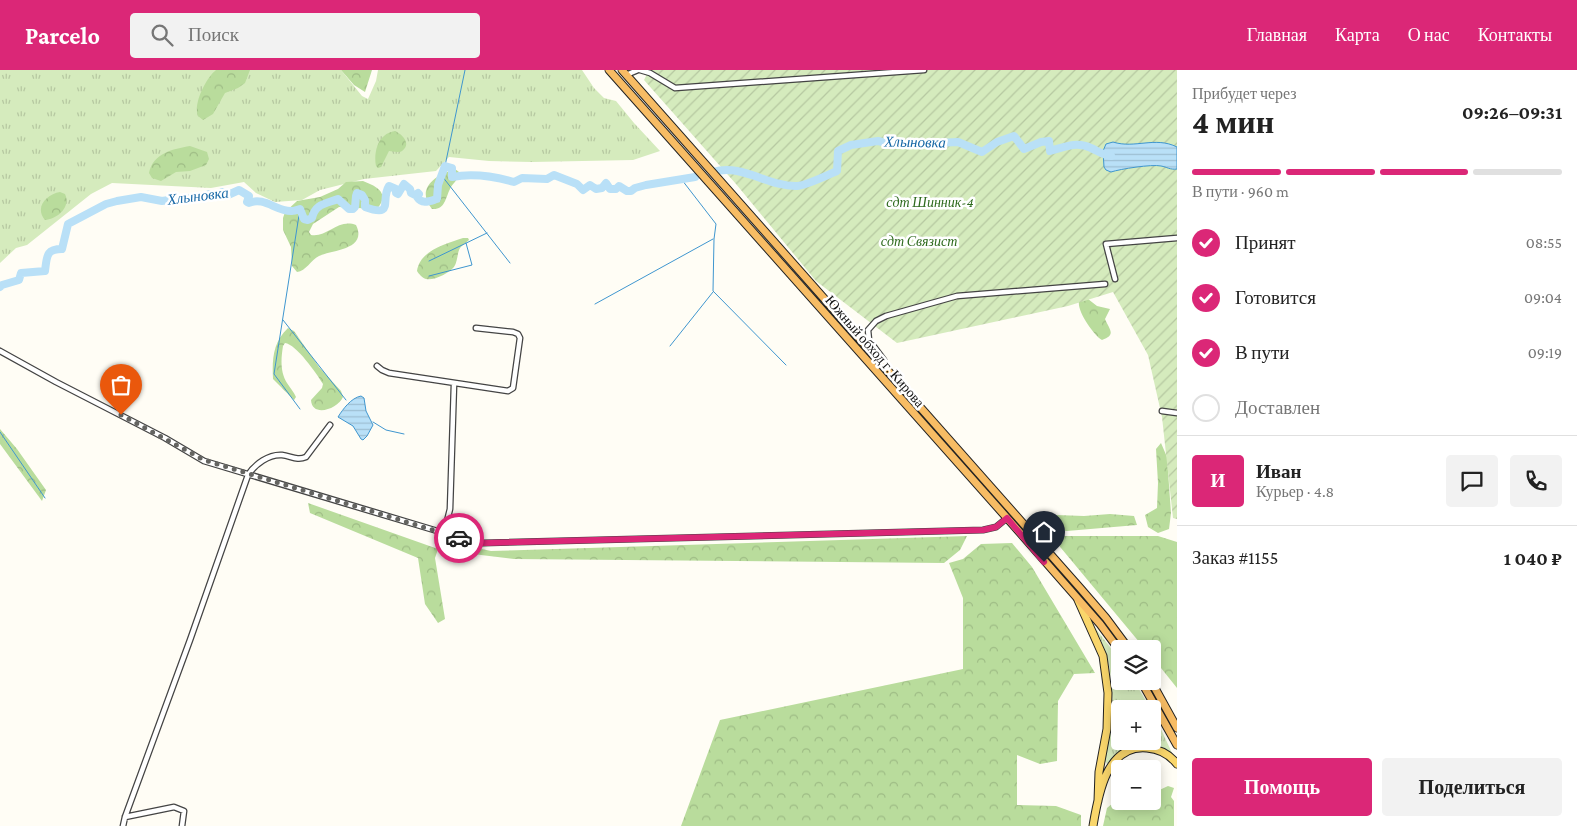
<!DOCTYPE html>
<html lang="ru">
<meta charset="utf-8">
<style>
body{margin:0;font-family:"Crimson Pro",serif;background:#f2f2f2;color:#222;height:100vh;display:flex;flex-direction:column;font-size:19px;white-space:nowrap}
*{box-sizing:border-box;margin:0}
p{font-size:16px;color:#767676}
.icon{flex:none;width:28px;height:28px;fill:none;stroke:currentColor;stroke-width:2;stroke-linecap:round;stroke-linejoin:round}
.map{position:relative;flex:1;overflow:hidden}
.side{display:flex;flex-direction:column;background:#fff;width:400px}
.side>*{flex:none}
.controls{position:absolute;left:1111px;top:570px;display:grid;gap:10px}
.controls a{display:grid;place-items:center;width:50px;height:50px;border-radius:5px;background:#fff;box-shadow:0 2px 12px #0003;font-size:25px}
.pin{position:absolute;display:grid;place-items:center;width:42px;height:42px;color:#fff;margin:-51px -21px;border-radius:50% 50% 50% 0;rotate:-45deg;box-shadow:0 0 5px #0007}
.pin .icon{rotate:45deg}
.courier{position:absolute;display:grid;place-items:center;width:50px;height:50px;margin:-25px;border:4px solid #db2777;border-radius:50%;background:#fff;color:#222;box-shadow:0 1px 6px #0007}
.overview em{font-style:normal;font-weight:700}
.overview div{display:flex;flex-direction:column-reverse}
.overview{display:flex;align-items:center;justify-content:space-between;height:85px;padding:0 15px}
h1{font-size:32px;font-weight:700;line-height:38px}
.bar{display:grid;grid-template-columns:repeat(4,1fr);gap:8px 5px;align-content:center;height:60px;padding:0 15px}
.bar i{height:6px;border-radius:4px;background:#e0e0e0}
.bar .selected{background:#db2777}
.bar p{grid-column:span 4}
.line{display:flex;align-items:center;gap:12px;padding:0 15px;border-top:1px solid #e0e0e0}
.line div{flex:1}
.round{display:grid;place-items:center;flex:none;width:52px;height:52px;border-radius:5px;background:#f2f2f2}
ol{padding:0 15px;list-style:none}
li{display:flex;align-items:center;gap:15px;height:55px}
li p{margin-inline-start:auto}
li .icon{padding:5px;border-radius:50%;background:#db2777;color:#fff;stroke-width:4}
li:last-child{color:#767676}
li i{width:28px;height:28px;border:2px solid #e0e0e0;border-radius:50%}
.cta{display:flex;gap:10px;margin-top:auto;padding:10px 15px}
.cta a{flex:1;height:58px;border-radius:5px;background:#db2777;color:#fff;font-size:20px;font-weight:700;line-height:58px;text-align:center}
.cta a+a{background:#f2f2f2;color:#222}
header{display:flex;align-items:center;gap:30px;box-sizing:border-box;height:70px;padding:0 25px;background:#db2777;color:#fff}
header strong{font-size:24px}
nav{display:flex;gap:28px;margin-inline-start:auto;font-size:18px}
.search{width:350px;height:45px;background:#f2f2f2;display:flex;align-items:center;gap:12px;box-sizing:border-box;padding:0 18px;border-radius:5px;color:#767676;font-size:19px}
main{display:flex;flex:1;min-height:0}
.map>svg:first-child{display:block}
.grass{fill:url(#grass-tufts)}
.forest{fill:url(#forest-crowns)}
.garden{fill:url(#garden-furrows)}
.water{fill:url(#water-rules);stroke:#3f96cf}
.lines{fill:none;stroke-linecap:round;stroke-linejoin:round}
.stream{stroke:#3f96cf;stroke-width:1}
.river{stroke:#b9e0f7;stroke-width:8}
.minor-casing{stroke:#444;stroke-width:7}
.primary-casing{stroke:#222;stroke-width:9}
.trunk-casing{stroke:#222;stroke-width:9}
.minor{stroke:#fff;stroke-width:4.5}
.primary{stroke:#f9d66b;stroke-width:7}
.trunk{stroke:#f7bc64;stroke-width:7}
.done{stroke:#646461;stroke-width:5;stroke-dasharray:0 9}
.route{stroke:#db2777;stroke-width:6}
.labels{text-anchor:middle;dominant-baseline:central;stroke-width:5;stroke-linejoin:round;paint-order:stroke}
.park-label{font-size:14px;font-style:italic;fill:#2f6b1f;stroke:#fff}
.street-label{font-size:14px;fill:#111;stroke:#fff}
.water-label{font-size:15px;font-style:italic;fill:#1768a6;stroke:#fff}
</style>
<header>
<strong>Parcelo</strong>
<div class="search"><svg class="icon" aria-label="search" viewBox="0 0 24 24"><circle cx="10" cy="10" r="6"/><path d="M15 15l6 6"/></svg>Поиск</div>
<nav><a>Главная</a><a>Карта</a><a>О нас</a><a>Контакты</a></nav>
</header>
<main>
<div class="map">
<svg width="1177" height="756" viewBox="0 0 1177 756">
<defs>
<pattern id="grass-tufts" width="24" height="20" patternUnits="userSpaceOnUse" patternTransform="scale(1.25)"><rect width="24" height="20" fill="#d5ebbd"/><path d="M3 7l-1-3M5 7V3M7 7l1-3M15 17l-1-3M17 17v-4M19 17l1-3" fill="none" stroke="#b6c8a1"/></pattern>
<pattern id="forest-crowns" width="20" height="18" patternUnits="userSpaceOnUse" patternTransform="scale(1.25)"><rect width="20" height="18" fill="#b9dc9c"/><path d="M2 6a3 3 0 1 1 6 0M12 15a3 3 0 1 1 6 0" fill="none" stroke="#9ebc85"/></pattern>
<pattern id="garden-furrows" width="10" height="10" patternUnits="userSpaceOnUse" patternTransform="scale(1.25)"><rect width="10" height="10" fill="#d5ebbd"/><path d="M-1 1l2-2M0 10L10 0M9 11l2-2" fill="none" stroke="#b6c8a1"/></pattern>
<pattern id="water-rules" width="6" height="5" patternUnits="userSpaceOnUse" patternTransform="scale(1.25)"><rect width="6" height="5" fill="#b9e0f7"/><path d="M0 2.5h6" fill="none" stroke="#9ebfd3"/></pattern>
</defs>
<rect width="100%" height="100%" fill="#fffdf5"/>
<path class="grass" d="M 0,0 L 341,0 L 362,26 L 368,29 L 376,11 L 378,0 L 582,0 L 594,18 L 604,28 L 616,31 L 634,53 L 660,81 L 633,90 L 532,92 L 489,91 L 449,87 L 436,101 L 364,109 L 320,120 L 302,130 L 275,132 L 256,123 L 244,112 L 211,118 L 112,113 L 91,124 L 27,175 L 16,178 L 0,193 Z
M 1093,555 L 1120,590 L 1120,611 L 1134,611 L 1151,639 L 1120,639 L 1120,671 L 1152,671 L 1153,642 L 1172,683 C 1146,669 1127,670 1107,694 L 1105,691 C 1112,653 1118,614 1103,576 C 1101,569 1097,562 1093,555 Z"/>
<path class="forest" d="M 216,0 L 250,0 L 245,13 L 238,18 L 225,23 L 213,44 L 203,50 L 198,46 C 193,34 206,8 216,0 Z
M 341,0 L 372,0 L 365,22 L 354,15 Z
M 395,61 C 402,64 412,74 402,81 C 399,83 392,81 389,81 L 381,97 L 378,98 L 376,96 C 374,87 376,72 384,66 C 387,63 391,62 395,61 Z
M 190,76 L 207,82 L 209,89 L 206,95 L 190,101 L 176,102 L 161,111 L 152,108 L 149,103 C 153,83 173,79 190,76 Z
M 455,99 L 459,102 L 459,105 C 457,111 452,114 450,119 C 445,129 445,140 432,139 C 415,118 436,105 455,99 Z
M 363,111 C 376,116 391,123 377,139 L 339,137 L 313,154 L 309,162 L 311,165 C 327,168 338,148 356,155 C 368,180 332,180 319,186 C 311,190 306,201 297,202 L 292,196 L 291,177 L 283,160 L 283,148 L 285,142 L 297,131 L 320,127 L 338,119 L 346,112 Z
M 60,122 L 65,124 C 71,137 58,149 45,150 C 34,137 47,124 60,122 Z
M 463,168 L 468,168 L 469,170 C 466,173 462,175 460,178 C 457,183 458,191 454,197 C 449,203 434,211 426,209 C 422,208 419,204 417,201 C 420,180 446,174 463,168 Z
M 1088,229 L 1097,236 L 1110,239 L 1105,249 C 1109,259 1117,265 1102,270 C 1094,266 1077,241 1079,232 Z
M 288,258 L 294,261 L 319,297 L 341,321 L 343,327 C 338,339 312,348 311,330 L 322,318 L 323,314 C 317,304 296,274 285,273 L 283,276 C 281,289 280,302 287,313 C 290,318 294,322 296,327 L 294,330 L 273,309 C 272,289 273,272 288,258 Z
M 0,359 L 17,379 L 46,420 L 42,431 L 0,374 Z
M 1161,373 L 1167,387 L 1171,443 L 1169,459 L 1158,463 L 1148,457 L 1145,445 L 1157,438 L 1158,413 L 1156,379 Z
M 308,433 L 438,479 L 435,488 L 445,549 L 438,553 L 425,534 L 418,488 L 310,443 Z
M 1110,444 L 1134,446 L 1137,455 L 1067,461 L 1044,459 L 1043,451 L 1056,445 L 1084,446 Z
M 967,466 L 960,480 L 944,493 L 514,489 L 448,481 L 450,472 L 491,481 Z
M 1051,466 L 1158,466 L 1177,472 L 1177,618 L 1153,588 L 1152,579 L 1145,579 Z
M 1012,473 L 1032,497 L 1095,603 L 1074,604 L 1058,631 L 1057,691 L 1040,694 L 1017,685 L 1017,735 L 1056,736 L 1081,745 L 1081,756 L 681,756 L 720,650 L 963,599 L 963,528 L 949,493 L 963,489 L 981,474 Z
M 1168,716 L 1174,718 L 1171,727 L 1174,731 L 1174,756 L 1103,756 L 1107,738 L 1119,728 L 1120,731 L 1152,731 L 1153,723 Z"/>
<path class="garden" d="M 649,0 L 1177,0 L 1177,449 L 1173,448 L 1162,347 L 1148,285 L 1113,222 L 1068,236 L 897,273 L 816,211 L 736,114 L 644,10 Z"/>
<path class="water" d="M 1113,72 C 1135,79 1155,66 1177,77 L 1177,99 C 1170,100 1167,97 1161,96 C 1152,94 1120,99 1111,102 L 1106,100 L 1104,97 L 1103,81 L 1106,74 Z
M 361,326 L 364,328 L 366,341 L 373,355 L 367,366 L 363,370 L 361,369 L 353,356 L 338,347 C 343,339 351,328 361,326 Z"/>
<g class="lines">
<path class="stream" d="M 445,96 L 465,0
M 442,106 L 510,193
M 682,110 L 716,154 L 714,169 L 713,221 L 786,295
M 300,139 L 274,304 L 300,339
M 429,191 L 487,163
M 429,206 L 472,195 L 466,173
M 595,234 L 713,169
M 283,250 L 346,330
M 670,276 L 713,222
M 373,352 L 386,360 L 404,364
M 0,362 L 45,428"/>
<path class="river" d="M 713,102 C 742,93 768,117 797,116 C 805,116 828,105 837,101 L 838,81 L 851,75 L 878,71 L 895,75 L 958,72 L 982,82 L 997,72 L 1014,66 L 1024,79 L 1041,72 L 1049,71 L 1050,81 C 1064,77 1077,71 1091,78 C 1098,81 1103,85 1111,86
M 0,217 L 2,215 L 19,210 L 21,203 L 45,201 C 47,186 46,179 62,179 L 68,154 L 106,134 L 117,131 L 141,127 L 162,131 L 182,128 L 199,129 L 209,124 L 216,127 L 222,122 L 228,125 L 239,120 L 249,126 L 247,132 L 249,133 C 264,126 277,142 292,141 C 294,141 297,140 300,139 L 304,149 L 308,150 L 312,148 C 315,134 325,134 338,129 L 349,139 L 353,139 L 355,137 L 356,126 L 357,123 L 362,125 L 365,130 L 365,137 C 395,148 380,130 389,116 L 396,119 L 396,123 L 398,124 L 404,114 L 410,119 L 411,123 L 415,125 L 418,123 L 419,124 L 417,127 C 422,135 430,131 437,129 L 438,115 L 445,96 L 452,98 L 452,107 C 474,103 493,106 514,112 L 522,108 L 547,109 L 554,105 L 577,114 L 583,120 L 590,115 L 596,119 L 602,118 L 606,113 L 610,119 L 616,119 L 619,116 L 627,121 L 631,121 L 635,118 L 646,115 L 695,107"/>
<defs>
<path id="minor" d="M 640,0 L 650,3 L 675,18 L 924,0
M 626,5 L 638,0
M 1115,209 L 1106,174 L 1177,168
M 0,281 L 56,312 L 165,368 L 204,391 L 444,463 L 483,473 L 983,460 L 996,457 L 1007,448
M 377,296 L 382,300 L 389,303 L 508,321 L 513,318 L 520,268 L 518,264 L 513,262 L 476,258
M 884,296 L 884,290 L 869,270 L 868,260 L 876,251 L 886,246 L 957,226 L 1105,214
M 1162,341 L 1177,343
M 444,463 L 450,439 L 454,314
M 125,747 L 174,737 L 184,741 L 182,756
M 123,756 L 125,747 L 190,570 L 248,405 C 255,394 269,384 282,385 C 291,386 297,391 306,387 L 330,355"/>
<path id="primary" d="M 1078,530 L 1103,586 L 1108,623 L 1107,659 L 1099,702 L 1098,731
M 1093,756 C 1098,726 1106,674 1147,678 C 1159,679 1170,685 1177,694"/>
<path id="trunk" d="M 609,0 L 1007,448 L 1100,554 L 1120,581
M 622,0 L 1081,519 L 1106,548 L 1129,579
M 1141,611 L 1177,675
M 1151,611 L 1177,658"/>
</defs>
<use href="#minor" class="minor-casing"/>
<use href="#primary" class="primary-casing"/>
<use href="#trunk" class="trunk-casing"/>
<use href="#minor" class="minor"/>
<use href="#primary" class="primary"/>
<use href="#trunk" class="trunk"/>
</g>
<g class="lines">
<path class="done" d="M 121,345 L 204,390 L 459,468"/>
<path class="route" d="M 459,468 L 483,473 L 983,460 L 996,457 L 1007,448 L 1044,492"/>
</g>
<g class="labels">
<g class="park-label">
<text x="930" y="132">сдт Шинник-4</text>
<text x="919" y="171">сдт Связист</text>
</g>
<g class="street-label">
<text transform="translate(875 281) rotate(49)">Южный обход г. Кирова</text>
</g>
<g class="water-label">
<text transform="translate(915 72) rotate(1)">Хлыновка</text>
<text transform="translate(198 126) rotate(-7)">Хлыновка</text>
</g>
</g>
</svg>
<div class="controls">
<a><svg class="icon" aria-label="layers" viewBox="0 0 24 24"><path d="M12 4l9 5-9 5-9-5zM3 14l9 5 9-5"/></svg></a>
<a>+</a>
<a>−</a>
</div>
<div class="pin" style="left:121px;top:345px;background:#ea580c"><svg class="icon" aria-label="bag" viewBox="0 0 24 24"><path d="M5 8h14l-1 12H6zM9 8a3 3 0 0 1 6 0"/></svg></div>
<div class="pin" style="left:1044px;top:492px;background:#1f2937"><svg class="icon" aria-label="home" viewBox="0 0 24 24"><path d="M3 11l9-7 9 7M6 9v11h12V9"/></svg></div>
<div class="courier" style="left:459px;top:468px"><svg class="icon" aria-label="car" viewBox="0 0 24 24"><path d="M5 17H2v-5l4-1 3-4h7l3 4 3 1v5h-3M9 17h6M6 11h13"/><circle cx="7" cy="17" r="2"/><circle cx="17" cy="17" r="2"/></svg></div>
</div>
<section class="side">
<div class="overview"><div><h1>4 мин</h1><p>Прибудет через</p></div><em>09:26–09:31</em></div>
<div class="bar"><i class="selected"></i><i class="selected"></i><i class="selected"></i><i></i><p>В пути · 960 m</p></div>
<ol>
<li><svg class="icon" aria-label="check" viewBox="0 0 24 24"><path d="M5 12l5 5 9-10"/></svg>Принят<p>08:55</p></li>
<li><svg class="icon" aria-label="check" viewBox="0 0 24 24"><path d="M5 12l5 5 9-10"/></svg>Готовится<p>09:04</p></li>
<li><svg class="icon" aria-label="check" viewBox="0 0 24 24"><path d="M5 12l5 5 9-10"/></svg>В пути<p>09:19</p></li>
<li><i></i>Доставлен</li>
</ol>
<div class="line" style="height:90px"><b class="round" style="background:#db2777;color:#fff">И</b><div><b>Иван</b><p>Курьер · 4.8</p></div><a class="round"><svg class="icon" aria-label="chat" viewBox="0 0 24 24"><path d="M4 5h16v11H9l-5 4z"/></svg></a><a class="round"><svg class="icon" aria-label="phone" viewBox="0 0 24 24"><path d="M5 4h4l2 5-3 2q2 4 5 5l2-3 5 2v4C11 20 4 13 5 4z"/></svg></a></div>
<div class="line" style="height:65px"><div>Заказ #1155</div><b>1 040 ₽</b></div>
<div class="cta"><a>Помощь</a><a>Поделиться</a></div>
</section>
</main>
